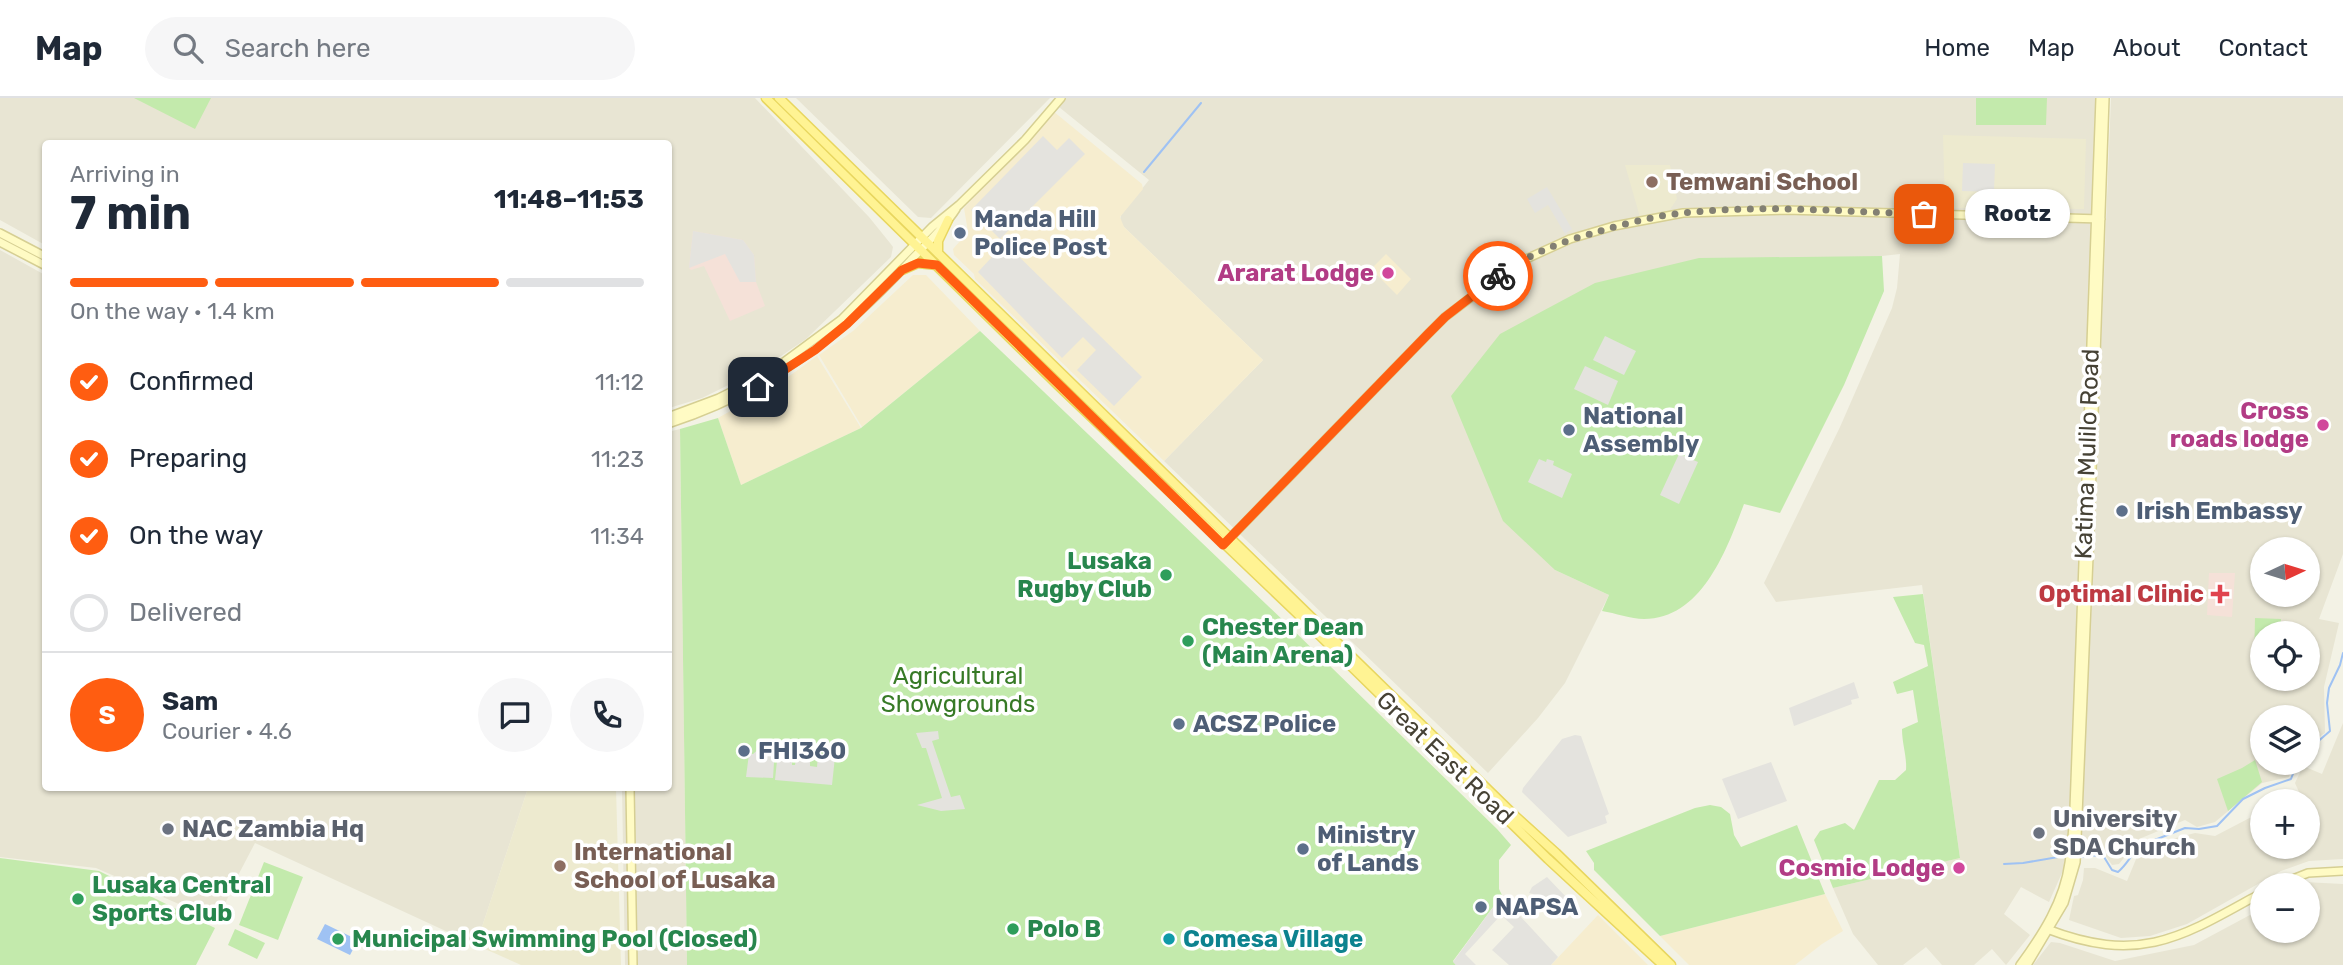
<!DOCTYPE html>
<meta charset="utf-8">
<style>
body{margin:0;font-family:Rubik,sans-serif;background:#f6f6f7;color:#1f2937;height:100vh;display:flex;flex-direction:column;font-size:26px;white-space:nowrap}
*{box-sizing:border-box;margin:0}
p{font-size:23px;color:#747a83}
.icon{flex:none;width:38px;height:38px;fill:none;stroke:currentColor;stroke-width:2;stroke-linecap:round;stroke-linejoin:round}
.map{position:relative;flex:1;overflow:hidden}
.sheet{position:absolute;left:42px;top:42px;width:630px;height:651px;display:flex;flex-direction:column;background:#fff;border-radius:7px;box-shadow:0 2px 5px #0004}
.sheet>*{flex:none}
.needle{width:46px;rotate:86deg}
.controls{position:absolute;left:2250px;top:439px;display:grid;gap:14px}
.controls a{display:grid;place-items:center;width:70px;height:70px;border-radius:50%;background:#fff;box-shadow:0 2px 5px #0004;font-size:35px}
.pin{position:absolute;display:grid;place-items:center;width:60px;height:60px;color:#fff;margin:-30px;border-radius:14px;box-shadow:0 4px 10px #0006}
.courier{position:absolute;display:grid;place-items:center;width:70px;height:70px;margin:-35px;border:5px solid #ff5d11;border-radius:50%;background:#fff;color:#222;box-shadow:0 2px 9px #0007}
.bubble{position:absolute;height:49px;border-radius:24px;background:#fff;box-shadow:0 2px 5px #0004;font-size:23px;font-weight:700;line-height:49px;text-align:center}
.summary em{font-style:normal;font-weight:700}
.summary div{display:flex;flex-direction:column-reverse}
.summary{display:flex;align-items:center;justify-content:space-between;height:119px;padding:0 28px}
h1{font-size:46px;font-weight:700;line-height:52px}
.bar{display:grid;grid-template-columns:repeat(4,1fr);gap:10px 7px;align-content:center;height:84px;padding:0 28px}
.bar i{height:9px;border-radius:5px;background:#e0e1e3}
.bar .active{background:#ff5d11}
.bar p{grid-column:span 4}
.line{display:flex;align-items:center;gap:18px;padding:0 28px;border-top:2px solid #e0e1e3}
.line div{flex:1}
.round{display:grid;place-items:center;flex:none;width:74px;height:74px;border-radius:37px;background:#f6f6f7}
ol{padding:0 28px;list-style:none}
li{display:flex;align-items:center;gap:21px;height:77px}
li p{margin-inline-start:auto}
li .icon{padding:7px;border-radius:50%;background:#ff5d11;color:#fff;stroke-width:4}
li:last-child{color:#747a83}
li i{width:38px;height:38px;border:4px solid #e0e1e3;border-radius:50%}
header{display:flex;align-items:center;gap:42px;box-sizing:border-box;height:98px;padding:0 35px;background:#fff;border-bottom:2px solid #e0e1e3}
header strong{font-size:33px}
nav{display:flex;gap:38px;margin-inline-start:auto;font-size:24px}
.search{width:490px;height:63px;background:#f6f6f7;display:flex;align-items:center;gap:18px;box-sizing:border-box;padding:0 24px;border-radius:38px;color:#747a83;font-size:26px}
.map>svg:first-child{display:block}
.residential{fill:#e8e5d3;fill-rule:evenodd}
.commercial{fill:#f6edcf}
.education{fill:#edeacf}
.medical{fill:#f5e1d8}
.green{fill:#c3eaac}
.parking{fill:#e4e3de}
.water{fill:#9fc2f3}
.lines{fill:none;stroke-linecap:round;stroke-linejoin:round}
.stream{stroke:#9fc2f3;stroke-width:2}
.secondary-casing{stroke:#d6cf93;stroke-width:10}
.primary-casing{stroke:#e8d65f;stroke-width:11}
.secondary{stroke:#fffbc4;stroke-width:7}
.primary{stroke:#fff393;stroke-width:8}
.done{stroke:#838073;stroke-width:7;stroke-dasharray:0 12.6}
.route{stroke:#ff5d11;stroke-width:9}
.education-dot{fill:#8d6e63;stroke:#fff;stroke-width:2.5}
.service-dot{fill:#5c6f8a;stroke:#fff;stroke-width:2.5}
.hotel-dot{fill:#d1479c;stroke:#fff;stroke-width:2.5}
.leisure-dot{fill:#2e9e5b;stroke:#fff;stroke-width:2.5}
.health-dot{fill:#e0444e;stroke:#fff;stroke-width:2.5}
.worship-dot{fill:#6b7280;stroke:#fff;stroke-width:2.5}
.culture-dot{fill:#0f9aa8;stroke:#fff;stroke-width:2.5}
.labels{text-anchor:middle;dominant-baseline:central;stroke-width:7;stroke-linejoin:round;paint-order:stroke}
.education-label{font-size:24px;font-weight:bold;fill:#785e54;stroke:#fff;text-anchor:start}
.service-label{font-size:24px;font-weight:bold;fill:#4e5e75;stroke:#fff;text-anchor:start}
.hotel-label{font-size:24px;font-weight:bold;fill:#b23c85;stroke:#fff;text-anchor:end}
.street-label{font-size:24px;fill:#464235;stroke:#fff}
.leisure-label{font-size:24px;font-weight:bold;fill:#27864d;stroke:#fff;text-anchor:start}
.health-label{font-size:24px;font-weight:bold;fill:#be3a42;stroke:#fff;text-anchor:end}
.park-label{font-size:24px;fill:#377a26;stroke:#fff}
.worship-label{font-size:24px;font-weight:bold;fill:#5b616d;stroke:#fff;text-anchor:start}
.culture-label{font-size:24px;font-weight:bold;fill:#0d838f;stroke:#fff;text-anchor:start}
</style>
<header>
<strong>Map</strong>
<div class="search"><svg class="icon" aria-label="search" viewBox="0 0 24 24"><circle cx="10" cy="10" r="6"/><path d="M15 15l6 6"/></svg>Search here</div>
<nav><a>Home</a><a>Map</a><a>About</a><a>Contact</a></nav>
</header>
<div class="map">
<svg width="2343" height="867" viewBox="0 0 2343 867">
<rect width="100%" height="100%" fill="#f3f2e5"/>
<path class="residential" d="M 0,0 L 755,0 L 869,119 L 890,145 L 893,149 L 891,159 L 806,241 L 765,269 L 702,300 L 669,310 L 668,46 L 46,46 L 45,147 L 0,122 Z
M 796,0 L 1050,0 L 931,120 L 918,119 Z
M 1065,0 L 2096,0 L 2071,718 L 2066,766 L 2049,804 L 2021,789 L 2004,816 L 2030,837 L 2006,867 L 1992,851 L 1974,867 L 1942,867 L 1926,849 L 1903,867 L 1878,867 L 1853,836 L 1833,790 L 1960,760 L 1922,487 L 1776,504 L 1764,485 L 1840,329 L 1892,210 L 1897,190 L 1900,156 L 1882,158 L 1555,472 L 1609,497 L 1565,585 L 1538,620 L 1488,675 L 1164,363 L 1263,262 L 1124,129 L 1120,123 L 1121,117 L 1149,82 L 1059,9 Z
M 2111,0 L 2343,0 L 2343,456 L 2319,521 L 2339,525 L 2324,589 L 2325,635 L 2308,646 L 2308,620 L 2263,620 L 2263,665 L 2293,665 L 2289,679 L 2262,685 L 2215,724 L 2197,729 L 2185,722 L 2139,741 L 2119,766 L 2112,767 L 2105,757 L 2081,755 ZM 2263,452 L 2308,452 L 2308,497 L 2263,497 ZM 2263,536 L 2308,536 L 2308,581 L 2263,581 Z
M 0,152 L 45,177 L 46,690 L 528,690 L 476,847 L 255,745 L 233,787 L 218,823 L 96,770 L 0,759 Z
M 680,331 L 687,867 L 625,867 L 622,690 L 668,690 L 668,334 Z
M 2343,625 L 2343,761 L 2309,763 L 2281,773 L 2187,826 L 2150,838 L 2121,840 L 2069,822 L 2074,798 L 2078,797 L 2083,782 L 2084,770 L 2095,770 L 2127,783 L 2141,749 L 2195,735 L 2215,738 L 2263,713 L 2263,749 L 2308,749 L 2308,704 L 2281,703 L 2299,694 L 2295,685 L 2303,668 L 2322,676 Z
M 2304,784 L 2343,786 L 2343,867 L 2033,867 L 2051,844 L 2060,845 L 2115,863 L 2194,847 L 2263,810 L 2263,833 L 2308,833 L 2308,788 L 2299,787 Z"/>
<path class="commercial" d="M 1053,13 L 1142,86 L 1143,91 L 1120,119 L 1124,129 L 1263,262 L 1164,363 L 975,181 L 974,176 L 954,157 L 953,151 L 968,134 L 964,110 Z
M 1386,156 L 1411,181 L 1397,197 L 1371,171 Z
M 913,177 L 926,177 L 980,233 L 862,329 L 819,257 L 853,233 Z
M 817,258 L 861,330 L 741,387 L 718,320 L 777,287 Z
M 1825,796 L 1843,833 L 1822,846 L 1795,867 L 1689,867 L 1660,838 Z
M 1598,817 L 1648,867 L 1551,867 Z"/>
<path class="education" d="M 1943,37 L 2086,41 L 2084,111 L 1945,110 Z
M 1625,67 L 1670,67 L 1677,101 L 1669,113 L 1640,119 Z
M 528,690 L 616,690 L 621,867 L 521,867 L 476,847 Z"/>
<path class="medical" d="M 693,133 L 743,142 L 754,157 L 756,184 L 765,208 L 730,223 L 704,168 L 691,172 L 689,170 Z
M 2209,475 L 2235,475 L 2232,519 L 2207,517 Z"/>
<path class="green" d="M 134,0 L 211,0 L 195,31 Z
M 1976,0 L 2047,0 L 2046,27 L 1976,27 Z
M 1882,158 L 1884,193 L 1844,287 L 1780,415 L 1744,406 C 1727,451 1702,521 1644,521 C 1631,521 1615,515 1602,513 L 1609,497 L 1555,472 L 1503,423 L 1451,298 L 1500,236 L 1595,185 L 1699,160 Z
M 980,233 L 1288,527 L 1497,731 L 1511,747 L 1499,762 L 1499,791 L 1502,797 L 1453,863 L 1456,867 L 687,867 L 680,331 L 718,320 L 741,387 L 861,330 Z
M 1923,496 L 1960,760 L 1833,790 L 1814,742 L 1820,733 L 1845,725 L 1854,732 L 1879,682 L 1895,682 L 1906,672 C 1907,658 1902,646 1902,631 L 1918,624 L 1913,592 L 1897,596 L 1893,584 L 1928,568 L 1924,547 L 1915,545 L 1893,499 Z
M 2255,520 L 2281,521 L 2280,535 L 2263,536 L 2263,562 L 2254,562 Z
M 2255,662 L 2262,684 L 2228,713 L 2217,681 L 2242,670 Z
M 1710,707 L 1721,709 L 1730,716 L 1734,737 L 1741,749 L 1797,727 L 1825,796 L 1660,838 L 1594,772 L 1594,765 L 1586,753 L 1695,710 Z
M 0,760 L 99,773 L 215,830 L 196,867 L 0,867 Z
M 264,764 L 303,779 L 278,842 L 239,827 Z
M 235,831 L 265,845 L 257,861 L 228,847 Z"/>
<path class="parking" d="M 1043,38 L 1057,52 L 1069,40 L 1085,56 L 1000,141 L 971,112 Z
M 1963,65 L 1995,66 L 1994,94 L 1962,93 Z
M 1547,89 L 1572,131 L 1565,136 L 1548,107 L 1535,115 L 1527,101 Z
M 693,133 L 743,142 L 754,157 L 756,184 L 740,184 L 725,156 L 689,170 Z
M 1005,145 L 1142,279 L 1114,308 L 1077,272 L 1096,252 L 1083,239 L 1062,260 L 978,174 Z
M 1605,238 L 1636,253 L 1624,277 L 1593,262 Z
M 1585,268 L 1618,283 L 1608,307 L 1574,291 Z
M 1679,356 L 1698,364 L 1679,406 L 1660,397 Z
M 1539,361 L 1546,364 L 1547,361 L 1554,363 L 1553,367 L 1572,376 L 1562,400 L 1528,384 Z
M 1854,584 L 1859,600 L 1851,602 L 1852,606 L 1794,628 L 1789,610 Z
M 938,633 L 939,641 L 932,643 L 951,699 L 960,697 L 965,711 L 941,713 L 917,707 L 942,700 L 926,650 L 922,650 L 916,635 Z
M 1575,637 L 1581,638 L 1609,716 L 1605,718 L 1607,725 L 1568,739 L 1522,694 L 1523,690 L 1562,641 Z
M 761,649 L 775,649 L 773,680 L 746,679 L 749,656 L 753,656 Z
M 778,653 L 792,655 L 792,667 L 795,667 L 796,661 L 810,662 L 810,668 L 817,669 L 818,658 L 835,659 L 832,687 L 775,682 Z
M 1771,664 L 1787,703 L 1738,721 L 1722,681 Z
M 1547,779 L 1567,800 L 1558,810 L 1554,807 L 1547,814 L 1533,796 L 1529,795 L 1532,789 Z
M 1507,804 L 1558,859 L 1551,867 L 1509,867 L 1492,852 L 1514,829 L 1501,817 L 1465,856 L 1476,867 L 1456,867 L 1453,864 L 1494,808 L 1498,811 L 1502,811 Z"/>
<path class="water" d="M 325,826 L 358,842 L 350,857 L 317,841 Z"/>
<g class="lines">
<path class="stream" d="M 1144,74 L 1201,5
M 2308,647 L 2315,646 L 2330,633 L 2327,605 L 2329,590 L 2340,567 L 2343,555
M 2081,759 L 2091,757 L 2104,759 L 2112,772 L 2118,774 C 2128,766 2132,754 2142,747 L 2185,730 L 2199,731 L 2217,728 L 2243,701 L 2265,690 L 2291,681 L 2297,665
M 2004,766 L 2023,765 L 2064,758"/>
<defs>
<path id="secondary" d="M 0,135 L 46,159
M 0,144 L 46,168
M 668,319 L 719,300 L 769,275 L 842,221 L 932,129 L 959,107 L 1025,42 L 1061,0
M 668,326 C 769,293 839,240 910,163 C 926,146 944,130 956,111
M 1228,442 L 1428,236 L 1445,219 L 1515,166 L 1570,141 L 1614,128 L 1683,115 L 1786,112 L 2101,121
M 630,690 L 633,867
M 2275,788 L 2308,775 L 2343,773
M 2047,831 C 2141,867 2182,839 2263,794
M 2020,867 C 2042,837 2064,803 2069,765 C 2072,747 2073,729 2074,711 L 2100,0
M 2027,867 L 2064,805 L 2076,764 L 2089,458 L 2105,0"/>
<path id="primary" d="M 766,0 L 1058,287 L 1298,516 L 1548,761 L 1663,867
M 779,0 L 1515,718 L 1556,755 L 1671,867
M 938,155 L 938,143 L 948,122
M 902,172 L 918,165 L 937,167"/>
</defs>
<use href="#secondary" class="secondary-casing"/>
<use href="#primary" class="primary-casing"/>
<use href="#secondary" class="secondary"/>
<use href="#primary" class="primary"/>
</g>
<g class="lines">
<path class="done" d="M 1498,178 C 1525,158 1558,145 1590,136 C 1620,127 1652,118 1684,115 C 1763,106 1845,114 1924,116"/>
<path class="route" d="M 758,289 L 815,252 L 847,226 L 902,172 L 918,165 L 937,167 L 1223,447 L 1428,236 L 1445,219 L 1498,178"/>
</g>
<g class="education-dot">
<circle cx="1652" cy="84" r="7"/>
<circle cx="560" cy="768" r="7"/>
</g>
<g class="service-dot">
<circle cx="960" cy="135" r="7"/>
<circle cx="1569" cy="332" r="7"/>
<circle cx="2122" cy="413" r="7"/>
<circle cx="1179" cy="626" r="7"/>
<circle cx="744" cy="653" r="7"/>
<circle cx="1303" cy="751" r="7"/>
<circle cx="1481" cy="809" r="7"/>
</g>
<g class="hotel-dot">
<circle cx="1388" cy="175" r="7"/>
<circle cx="2323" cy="327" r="7"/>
<circle cx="1959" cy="770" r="7"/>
</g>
<g class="leisure-dot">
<circle cx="1166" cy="477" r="7"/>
<circle cx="1188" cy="543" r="7"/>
<circle cx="78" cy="801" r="7"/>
<circle cx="1013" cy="831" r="7"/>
<circle cx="338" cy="841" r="7"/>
</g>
<path class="health-dot" d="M2216.5 485.5h7v7h7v7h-7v7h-7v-7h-7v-7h7z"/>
<g class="worship-dot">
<circle cx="168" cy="731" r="7"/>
<circle cx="2039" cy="735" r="7"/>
</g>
<circle class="culture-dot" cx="1169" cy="841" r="7"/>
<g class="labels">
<g class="education-label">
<text x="1666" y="84">Temwani School</text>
<text x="574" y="754">International<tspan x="574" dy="28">School of Lusaka</tspan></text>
</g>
<g class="service-label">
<text x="974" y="121">Manda Hill<tspan x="974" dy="28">Police Post</tspan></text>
<text x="1583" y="318">National<tspan x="1583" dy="28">Assembly</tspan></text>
<text x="2136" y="413">Irish Embassy</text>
<text x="1193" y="626">ACSZ Police</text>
<text x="758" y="653">FHI360</text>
<text x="1317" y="737">Ministry<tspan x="1317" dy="28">of Lands</tspan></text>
<text x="1495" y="809">NAPSA</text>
</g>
<g class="hotel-label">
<text x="1374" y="175">Ararat Lodge</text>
<text x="2309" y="313">Cross<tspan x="2309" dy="28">roads lodge</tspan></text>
<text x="1945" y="770">Cosmic Lodge</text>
</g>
<g class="street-label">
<text transform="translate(2087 356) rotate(-88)">Katima Mulilo Road</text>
<text transform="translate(1445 660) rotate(44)">Great East Road</text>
</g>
<g class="leisure-label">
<text x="1152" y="463" text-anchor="end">Lusaka<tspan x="1152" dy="28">Rugby Club</tspan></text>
<text x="1202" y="529">Chester Dean<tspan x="1202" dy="28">(Main Arena)</tspan></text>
<text x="92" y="787">Lusaka Central<tspan x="92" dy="28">Sports Club</tspan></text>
<text x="1027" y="831">Polo B</text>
<text x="352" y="841">Municipal Swimming Pool (Closed)</text>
</g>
<g class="health-label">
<text x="2204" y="496">Optimal Clinic</text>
</g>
<g class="park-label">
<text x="958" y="578">Agricultural<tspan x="958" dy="28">Showgrounds</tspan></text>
</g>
<g class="worship-label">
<text x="2053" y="721">University<tspan x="2053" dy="28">SDA Church</tspan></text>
<text x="182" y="731">NAC Zambia Hq</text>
</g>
<g class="culture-label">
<text x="1183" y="841">Comesa Village</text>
</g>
</g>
</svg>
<div class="controls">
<a><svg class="needle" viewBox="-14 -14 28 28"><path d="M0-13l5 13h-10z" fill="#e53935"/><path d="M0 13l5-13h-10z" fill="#747a83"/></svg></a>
<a><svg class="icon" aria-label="locate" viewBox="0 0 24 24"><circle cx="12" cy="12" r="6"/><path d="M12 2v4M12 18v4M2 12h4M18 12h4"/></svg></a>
<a><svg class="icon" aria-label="layers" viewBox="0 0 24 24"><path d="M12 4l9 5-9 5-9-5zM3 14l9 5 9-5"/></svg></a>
<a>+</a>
<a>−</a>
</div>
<div class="pin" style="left:1924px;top:116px;background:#ea580c"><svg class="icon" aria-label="bag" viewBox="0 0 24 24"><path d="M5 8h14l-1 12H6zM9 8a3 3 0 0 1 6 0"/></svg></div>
<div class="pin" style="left:758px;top:289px;background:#1f2937"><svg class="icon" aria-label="home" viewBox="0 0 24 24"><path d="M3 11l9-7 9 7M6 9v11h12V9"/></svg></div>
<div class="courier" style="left:1498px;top:178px"><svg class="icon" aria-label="bike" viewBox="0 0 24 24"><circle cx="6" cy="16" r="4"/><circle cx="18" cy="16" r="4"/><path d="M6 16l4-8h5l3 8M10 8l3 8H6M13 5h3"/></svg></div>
<div class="bubble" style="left:1965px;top:91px;width:105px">Rootz</div>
<section class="sheet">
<div class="summary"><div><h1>7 min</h1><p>Arriving in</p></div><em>11:48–11:53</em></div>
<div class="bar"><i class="active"></i><i class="active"></i><i class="active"></i><i></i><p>On the way · 1.4 km</p></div>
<ol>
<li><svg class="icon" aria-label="check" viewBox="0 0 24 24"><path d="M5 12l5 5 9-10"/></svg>Confirmed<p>11:12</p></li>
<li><svg class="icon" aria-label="check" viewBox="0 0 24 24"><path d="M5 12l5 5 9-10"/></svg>Preparing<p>11:23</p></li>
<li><svg class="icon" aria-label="check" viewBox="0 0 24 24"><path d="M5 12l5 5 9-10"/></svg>On the way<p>11:34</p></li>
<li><i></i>Delivered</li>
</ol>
<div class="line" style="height:126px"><b class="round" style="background:#ff5d11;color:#fff">S</b><div><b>Sam</b><p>Courier · 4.6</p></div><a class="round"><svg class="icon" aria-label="chat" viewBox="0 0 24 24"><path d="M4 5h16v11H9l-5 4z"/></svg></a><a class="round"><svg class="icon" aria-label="phone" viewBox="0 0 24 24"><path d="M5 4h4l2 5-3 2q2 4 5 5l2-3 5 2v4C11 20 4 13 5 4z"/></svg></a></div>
</section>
</div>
